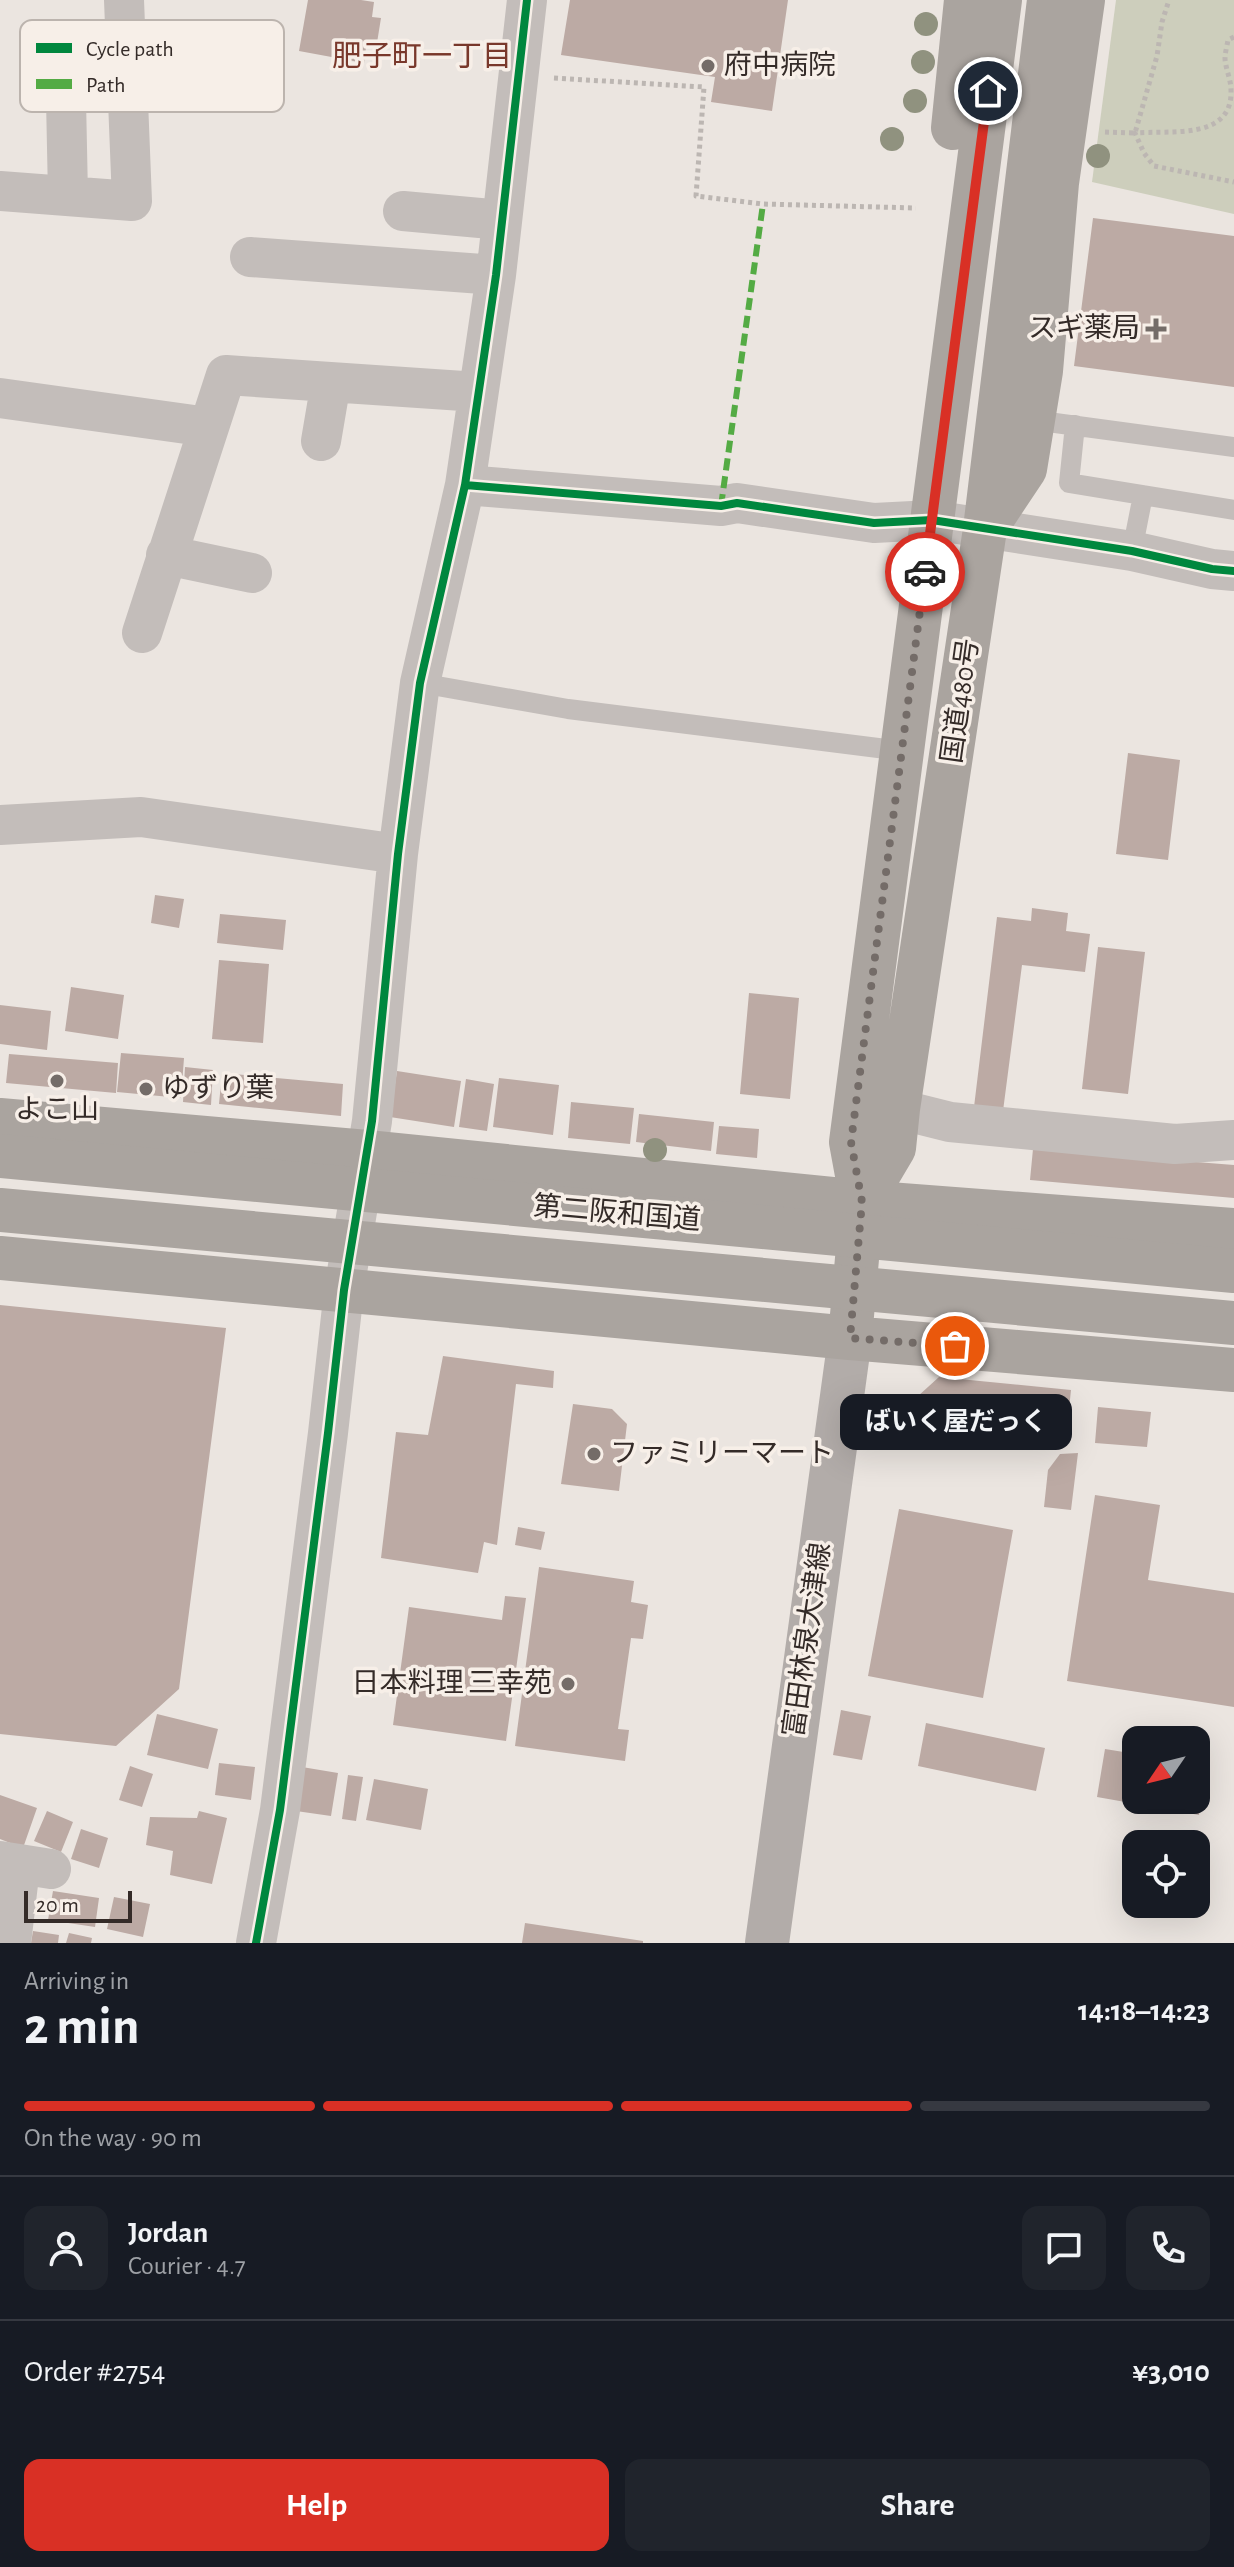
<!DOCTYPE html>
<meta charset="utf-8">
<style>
body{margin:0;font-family:"Alegreya Sans","Noto Sans JP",sans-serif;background:#20242c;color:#f1f3f6;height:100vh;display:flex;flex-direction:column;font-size:30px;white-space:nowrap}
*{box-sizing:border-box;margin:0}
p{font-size:26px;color:#9ea1a6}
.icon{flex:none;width:44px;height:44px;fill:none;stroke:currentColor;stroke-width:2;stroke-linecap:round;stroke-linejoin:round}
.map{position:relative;height:1943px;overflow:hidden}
.details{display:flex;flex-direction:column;background:#171b24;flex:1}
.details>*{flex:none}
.needle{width:52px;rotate:235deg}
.controls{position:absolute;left:1122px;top:1726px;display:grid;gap:16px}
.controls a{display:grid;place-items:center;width:88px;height:88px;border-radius:16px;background:#171b24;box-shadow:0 8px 32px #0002;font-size:40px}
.scale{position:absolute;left:24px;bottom:20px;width:108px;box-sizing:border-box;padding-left:8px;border:4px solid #342b28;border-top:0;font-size:22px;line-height:28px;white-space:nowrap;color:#342b28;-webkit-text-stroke:6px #f7efe8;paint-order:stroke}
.pin{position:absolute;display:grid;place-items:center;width:68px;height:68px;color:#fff;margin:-34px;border:4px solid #fff;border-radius:50%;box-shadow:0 2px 8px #0007}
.courier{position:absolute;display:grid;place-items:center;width:80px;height:80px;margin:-40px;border:6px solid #d93025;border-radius:50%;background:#fff;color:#222;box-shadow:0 2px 10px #0007}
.bubble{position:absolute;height:56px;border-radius:16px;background:#171b24;box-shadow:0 8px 32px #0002;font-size:26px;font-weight:700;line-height:56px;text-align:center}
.head em{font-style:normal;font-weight:700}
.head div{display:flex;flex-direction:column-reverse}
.head{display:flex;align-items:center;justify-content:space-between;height:136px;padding:0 24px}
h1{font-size:52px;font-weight:700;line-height:60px}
.bar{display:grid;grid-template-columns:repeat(4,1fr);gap:12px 8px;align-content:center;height:96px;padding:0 24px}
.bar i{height:10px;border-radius:6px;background:#363941}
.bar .selected{background:#d93025}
.bar p{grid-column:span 4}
.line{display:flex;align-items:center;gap:20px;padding:0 24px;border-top:2px solid #363941}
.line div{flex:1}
.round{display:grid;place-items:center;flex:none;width:84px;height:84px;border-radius:16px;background:#20242c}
.action{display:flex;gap:16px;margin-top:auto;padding:16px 24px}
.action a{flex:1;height:92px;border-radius:16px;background:#d93025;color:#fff;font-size:32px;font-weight:700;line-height:92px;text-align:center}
.action a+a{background:#20242c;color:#f1f3f6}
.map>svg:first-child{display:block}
.green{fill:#cdcebc}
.building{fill:#bcaaa4}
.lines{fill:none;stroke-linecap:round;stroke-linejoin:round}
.path{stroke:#bcb6b2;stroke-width:5;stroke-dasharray:4 4;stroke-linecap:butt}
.lane{stroke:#c3bdba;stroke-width:20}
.street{stroke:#c3bdba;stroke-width:40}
.primary{stroke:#b2aca9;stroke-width:44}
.highway{stroke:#aaa49f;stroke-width:44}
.highway-bridge{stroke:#aaa49f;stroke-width:44}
.quiet{stroke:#54ab44;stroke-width:6;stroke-dasharray:12 6;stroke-linecap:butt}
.cycleway-casing{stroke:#f7efe8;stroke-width:13}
.cycleway{stroke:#00873e;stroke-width:8}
.tree{fill:#90927f}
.done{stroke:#746c68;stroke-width:8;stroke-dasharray:0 14.4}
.route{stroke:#d93025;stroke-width:10}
.poi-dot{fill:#746c68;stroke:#f7efe8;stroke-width:3}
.labels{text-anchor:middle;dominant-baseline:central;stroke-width:7;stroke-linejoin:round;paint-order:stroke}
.poi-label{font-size:28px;fill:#342b28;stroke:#f7efe8;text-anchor:start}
.street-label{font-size:28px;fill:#342b28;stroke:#f7efe8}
.neighbourhood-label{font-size:30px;fill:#79382b;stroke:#f7efe8}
.key{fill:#f7efe8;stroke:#bcb4ae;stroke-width:2}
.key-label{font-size:22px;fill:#342b28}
</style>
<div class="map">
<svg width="1234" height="1943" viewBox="0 0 1234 1943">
<rect width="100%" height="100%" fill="#ebe5e0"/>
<path class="green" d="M 1116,0 L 1234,0 L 1234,214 L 1092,182 Z"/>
<path class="building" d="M 308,0 L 361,0 L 374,2 L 372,17 L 381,18 L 376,49 L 366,47 L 364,63 L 299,51 Z
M 570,0 L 788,0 L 772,111 L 711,102 L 715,77 L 561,55 Z
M 1093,218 L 1234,236 L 1234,387 L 1074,366 Z
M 1128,753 L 1180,760 L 1168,860 L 1116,854 Z
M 155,895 L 184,899 L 179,928 L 151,923 Z
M 1032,908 L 1068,913 L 1066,931 L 1090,934 L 1085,972 L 1022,965 L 1003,1111 L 974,1107 L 997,917 L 1031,921 Z
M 220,914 L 286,920 L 283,950 L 217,943 Z
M 1098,947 L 1145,952 L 1128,1094 L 1082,1089 Z
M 219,960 L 269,964 L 263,1043 L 212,1039 Z
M 71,987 L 124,995 L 118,1039 L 65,1031 Z
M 749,993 L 799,998 L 790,1099 L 740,1094 Z
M 0,1005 L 51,1011 L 47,1050 L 0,1044 Z
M 121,1053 L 184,1058 L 181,1098 L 117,1092 Z
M 9,1054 L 118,1063 L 116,1093 L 6,1083 Z
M 185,1067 L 213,1070 L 211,1105 L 183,1102 Z
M 397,1071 L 461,1081 L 454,1127 L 390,1117 Z
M 222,1073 L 343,1084 L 341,1116 L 219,1104 Z
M 499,1078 L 559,1085 L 553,1135 L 493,1127 Z
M 466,1079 L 494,1084 L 487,1131 L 459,1127 Z
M 571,1102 L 634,1108 L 630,1144 L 568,1138 Z
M 639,1114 L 714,1122 L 711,1151 L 636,1142 Z
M 719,1126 L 759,1129 L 757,1158 L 716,1154 Z
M 1033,1149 L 1234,1165 L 1234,1198 L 1030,1180 Z
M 0,1305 L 226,1328 L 179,1689 L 116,1746 L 0,1734 Z
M 443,1356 L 554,1371 L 553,1388 L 516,1384 L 497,1545 L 484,1542 L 478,1573 L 381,1558 L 396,1432 L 428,1435 Z
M 939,1377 L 1071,1390 L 1067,1428 L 965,1418 L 964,1426 L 906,1420 L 907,1406 Z
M 573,1404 L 612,1409 L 627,1424 L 619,1491 L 561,1484 Z
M 1098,1407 L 1151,1412 L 1147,1447 L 1095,1443 Z
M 1078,1453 L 1071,1510 L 1044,1507 L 1048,1470 L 1060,1454 Z
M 1095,1495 L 1160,1505 L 1148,1580 L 1234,1593 L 1234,1707 L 1067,1681 Z
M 899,1509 L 1013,1530 L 983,1698 L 868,1676 Z
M 518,1527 L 545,1532 L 541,1550 L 515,1545 Z
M 539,1567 L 634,1581 L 631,1602 L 648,1605 L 643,1639 L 631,1638 L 618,1729 L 629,1730 L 625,1761 L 515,1746 Z
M 505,1596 L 526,1598 L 506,1741 L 393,1725 L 409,1607 L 502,1620 Z
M 841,1710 L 871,1716 L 862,1760 L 833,1755 Z
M 157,1714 L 218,1729 L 208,1769 L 147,1755 Z
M 926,1723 L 1045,1748 L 1036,1791 L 918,1766 Z
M 1105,1749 L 1136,1754 L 1136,1800 L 1196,1800 L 1196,1788 L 1203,1790 L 1199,1815 L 1097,1797 Z
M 219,1763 L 255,1767 L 251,1800 L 215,1795 Z
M 130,1766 L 153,1774 L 142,1807 L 119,1800 Z
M 302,1767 L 338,1773 L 331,1816 L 296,1811 Z
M 348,1775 L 363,1777 L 356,1821 L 342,1819 Z
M 374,1779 L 428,1789 L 421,1830 L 366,1820 Z
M 0,1795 L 37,1808 L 23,1848 L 0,1839 Z
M 47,1811 L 73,1822 L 61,1852 L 34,1841 Z
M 199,1811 L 227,1818 L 212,1884 L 170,1875 L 173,1851 L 146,1845 L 150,1817 L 197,1818 Z
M 81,1829 L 108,1838 L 99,1868 L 71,1859 Z
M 53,1891 L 99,1898 L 95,1927 L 48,1920 Z
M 114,1897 L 150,1904 L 143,1937 L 107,1929 Z
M 525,1923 L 643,1941 L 643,1943 L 522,1943 Z
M 33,1931 L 59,1935 L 58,1943 L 31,1943 Z
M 69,1933 L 92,1938 L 91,1943 L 66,1943 Z"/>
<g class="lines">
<path class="path" d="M 1234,37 L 1228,40 C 1227,46 1225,53 1225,59 C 1226,70 1231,80 1231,90 C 1233,141 1169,130 1135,133 L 1144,153 L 1154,166 L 1234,182
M 554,78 L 704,87 L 696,196 L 763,204 L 916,208
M 1105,132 L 1135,133 L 1157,56 L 1162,22 L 1169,0"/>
<path class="lane" d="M 1033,420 L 1234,447
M 1075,425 L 1069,483 L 1234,510
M 1132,551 L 1143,495
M 420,683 L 568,709 L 902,751"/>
<path class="street" d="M 66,99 L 68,196
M 0,191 L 132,201 L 124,0
M 403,211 L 502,220
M 250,257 L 496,275
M 0,398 L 208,427
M 321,441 L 331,382
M 465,485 L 721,506 L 737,503 L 874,523 L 932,520 L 1132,551 L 1212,569 L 1234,571
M 166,555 L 252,573
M 142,633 L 226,375 L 478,392
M 0,825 L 141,817 L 398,854
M 898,1109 L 950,1122 L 1175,1144 L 1234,1140
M 0,1861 L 51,1869
M 11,1943 L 18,1884
M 256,1943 L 280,1810 L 328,1433 L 344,1290 L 372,1121 L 398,854 L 420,683 L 465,485 L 496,275 L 527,0"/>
<path class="primary" d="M 767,1943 L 850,1338"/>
<path class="highway" d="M 953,128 L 966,0
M 991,520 L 1025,469 L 1041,371 L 1057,183 L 1083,0
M 0,1120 L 367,1152 L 862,1202 L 1234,1230
M 862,1202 L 894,1148 L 898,1109 L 985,529 L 1049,0
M 0,1258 L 850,1338 L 1234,1370
M 850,1338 L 862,1202 L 851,1142 L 1000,0"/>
<path class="highway-bridge" d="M 0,1156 L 1234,1271
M 0,1210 L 1234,1323"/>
<path class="quiet" d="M 721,506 L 763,204"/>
<defs>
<path id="cycleway" d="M 465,485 L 721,506 L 737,503 L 874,523 L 932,520 L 1132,551 L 1212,569 L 1234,571
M 256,1943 L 280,1810 L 328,1433 L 344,1290 L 372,1121 L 398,854 L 420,683 L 465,485 L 496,275 L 527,0"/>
</defs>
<use href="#cycleway" class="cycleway-casing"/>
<use href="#cycleway" class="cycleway"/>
</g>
<g class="tree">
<circle cx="926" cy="24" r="12"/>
<circle cx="923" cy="62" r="12"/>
<circle cx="915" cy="101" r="12"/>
<circle cx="892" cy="139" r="12"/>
<circle cx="1098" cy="156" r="12"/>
<circle cx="655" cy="1150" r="12"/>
</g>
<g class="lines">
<path class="done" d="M 925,572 L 851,1142 L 862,1202 L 850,1338 L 955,1346"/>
<path class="route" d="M 925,572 L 988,91"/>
</g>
<g class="poi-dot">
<circle cx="708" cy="66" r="8"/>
<path d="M1152 317h8v8h8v8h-8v8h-8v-8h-8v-8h8z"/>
<circle cx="57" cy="1081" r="8"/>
<circle cx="146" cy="1089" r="8"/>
<circle cx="594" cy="1454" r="8"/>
<circle cx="568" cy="1684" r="8"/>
</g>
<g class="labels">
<g class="poi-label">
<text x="724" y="66">府中病院</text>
<text x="1140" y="329" text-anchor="end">スギ薬局</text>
<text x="162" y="1089">ゆずり葉</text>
<text x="57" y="1110" text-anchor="middle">よこ山</text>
<text x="610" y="1454">ファミリーマート</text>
<text x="552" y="1684" text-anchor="end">日本料理 三幸苑</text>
</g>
<g class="street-label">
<text transform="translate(961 701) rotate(-82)">国道480号</text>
<text transform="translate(617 1214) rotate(5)">第二阪和国道</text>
<text transform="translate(808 1640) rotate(-82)">富田林泉大津線</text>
</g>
<g class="neighbourhood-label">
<text x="422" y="57">肥子町一丁目</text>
</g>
</g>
<rect x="20" y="20" width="264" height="92" rx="12" class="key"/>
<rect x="36" y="43" width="36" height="10" fill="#00873e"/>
<rect x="36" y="79" width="36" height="10" fill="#54ab44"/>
<g class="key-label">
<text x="86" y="56">Cycle path</text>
<text x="86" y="92">Path</text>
</g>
</svg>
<div class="controls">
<a><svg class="needle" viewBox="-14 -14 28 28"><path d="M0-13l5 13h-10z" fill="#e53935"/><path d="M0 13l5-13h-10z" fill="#9ea1a6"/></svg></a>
<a><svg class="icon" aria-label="locate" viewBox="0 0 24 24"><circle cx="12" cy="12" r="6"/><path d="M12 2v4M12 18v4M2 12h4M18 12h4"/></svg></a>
</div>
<div class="scale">20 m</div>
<div class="pin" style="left:955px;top:1346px;background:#ea580c"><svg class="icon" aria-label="bag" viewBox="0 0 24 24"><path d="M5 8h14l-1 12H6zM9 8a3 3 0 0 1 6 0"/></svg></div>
<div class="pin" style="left:988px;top:91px;background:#1f2937"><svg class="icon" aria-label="home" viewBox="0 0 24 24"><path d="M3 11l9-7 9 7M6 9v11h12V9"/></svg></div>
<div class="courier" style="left:925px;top:572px"><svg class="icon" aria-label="car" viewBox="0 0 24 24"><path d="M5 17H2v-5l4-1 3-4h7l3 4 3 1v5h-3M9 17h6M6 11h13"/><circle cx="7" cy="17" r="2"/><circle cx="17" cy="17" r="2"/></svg></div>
<div class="bubble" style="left:840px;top:1394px;width:232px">ばいく屋だっく</div>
</div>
<section class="details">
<div class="head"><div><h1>2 min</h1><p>Arriving in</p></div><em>14:18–14:23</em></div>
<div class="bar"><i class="selected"></i><i class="selected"></i><i class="selected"></i><i></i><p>On the way · 90 m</p></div>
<div class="line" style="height:144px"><a class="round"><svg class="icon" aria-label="person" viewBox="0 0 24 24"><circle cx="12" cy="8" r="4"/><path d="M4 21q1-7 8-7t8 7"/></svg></a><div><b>Jordan</b><p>Courier · 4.7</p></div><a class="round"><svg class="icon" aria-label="chat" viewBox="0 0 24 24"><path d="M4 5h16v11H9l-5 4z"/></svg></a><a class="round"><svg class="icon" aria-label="phone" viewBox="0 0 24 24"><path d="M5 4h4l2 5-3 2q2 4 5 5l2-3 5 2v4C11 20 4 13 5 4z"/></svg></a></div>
<div class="line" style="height:104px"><div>Order #2754</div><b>¥3,010</b></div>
<div class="action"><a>Help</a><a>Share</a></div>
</section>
